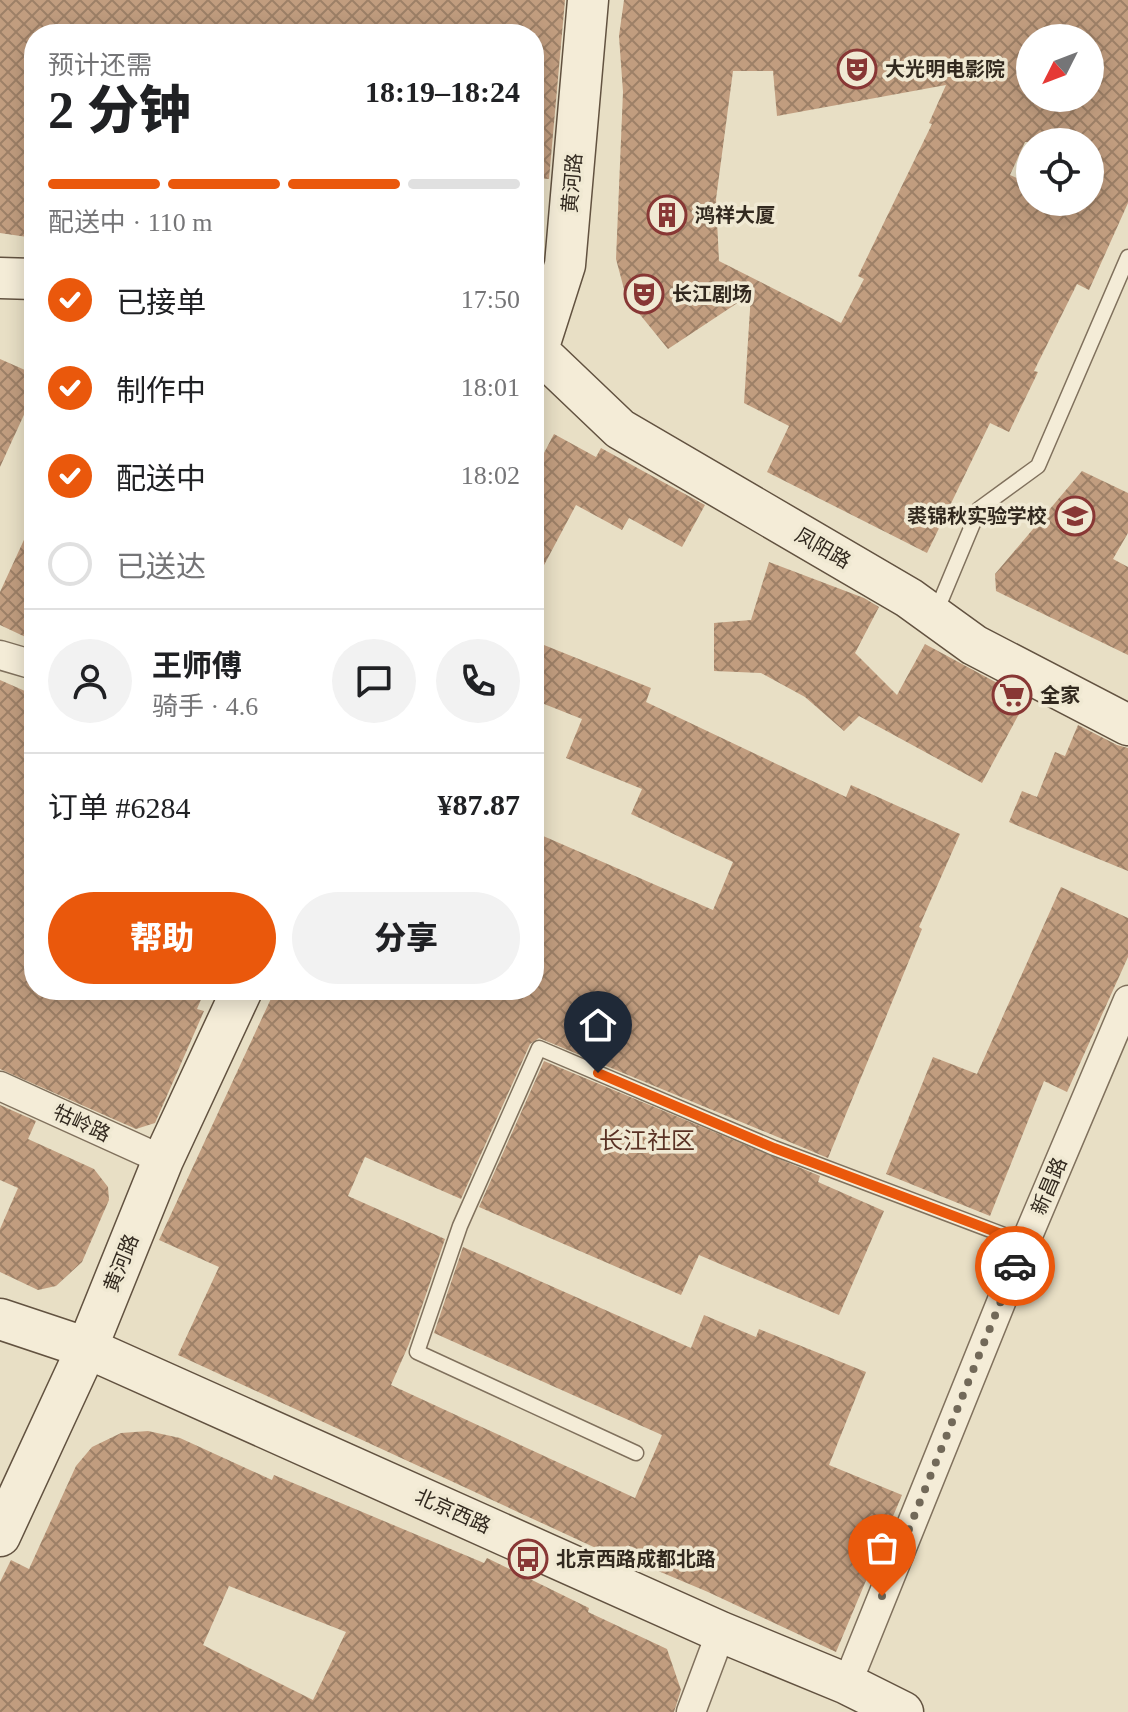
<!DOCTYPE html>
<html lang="zh">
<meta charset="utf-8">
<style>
body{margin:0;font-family:"Times New Roman","Noto Sans SC",serif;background:#f2f2f2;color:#202124;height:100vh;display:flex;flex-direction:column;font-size:30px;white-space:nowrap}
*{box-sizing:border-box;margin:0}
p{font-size:26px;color:#757577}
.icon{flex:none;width:44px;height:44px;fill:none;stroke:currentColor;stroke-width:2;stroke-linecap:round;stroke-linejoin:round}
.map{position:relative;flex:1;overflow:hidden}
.panel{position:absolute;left:24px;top:24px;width:520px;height:976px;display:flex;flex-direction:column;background:#fff;border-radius:32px;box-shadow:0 4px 20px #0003}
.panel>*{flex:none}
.needle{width:52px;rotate:228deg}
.buttons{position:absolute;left:1016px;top:24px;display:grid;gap:16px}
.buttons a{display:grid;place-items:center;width:88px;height:88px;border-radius:50%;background:#fff;box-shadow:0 4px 20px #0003;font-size:40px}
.pin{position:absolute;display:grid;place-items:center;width:68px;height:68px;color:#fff;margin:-82px -34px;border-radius:50% 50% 50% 0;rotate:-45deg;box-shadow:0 0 8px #0007}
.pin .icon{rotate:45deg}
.courier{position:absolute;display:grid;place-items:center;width:80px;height:80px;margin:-40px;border:6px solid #ea580c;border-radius:50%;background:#fff;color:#222;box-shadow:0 2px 10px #0007}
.head em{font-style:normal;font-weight:800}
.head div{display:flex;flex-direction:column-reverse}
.head{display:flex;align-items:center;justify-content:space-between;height:136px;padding:0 24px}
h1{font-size:52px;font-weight:800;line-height:60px}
.bar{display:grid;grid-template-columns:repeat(4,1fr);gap:12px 8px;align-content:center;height:96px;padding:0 24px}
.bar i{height:10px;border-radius:6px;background:#e0e0e0}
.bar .current{background:#ea580c}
.bar p{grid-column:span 4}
.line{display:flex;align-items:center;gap:20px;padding:0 24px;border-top:2px solid #e0e0e0}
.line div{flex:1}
.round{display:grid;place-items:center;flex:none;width:84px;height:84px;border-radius:42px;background:#f2f2f2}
ol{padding:0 24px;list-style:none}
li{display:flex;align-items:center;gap:24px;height:88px}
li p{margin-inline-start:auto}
li .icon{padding:8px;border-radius:50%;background:#ea580c;color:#fff;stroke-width:4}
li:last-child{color:#757577}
li i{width:44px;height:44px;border:4px solid #e0e0e0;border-radius:50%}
.cta{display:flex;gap:16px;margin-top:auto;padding:16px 24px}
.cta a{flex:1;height:92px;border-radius:48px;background:#ea580c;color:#fff;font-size:32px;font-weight:800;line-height:92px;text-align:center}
.cta a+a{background:#f2f2f2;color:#202124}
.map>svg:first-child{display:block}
.building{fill:url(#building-cross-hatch);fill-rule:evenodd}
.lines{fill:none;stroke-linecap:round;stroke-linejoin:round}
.lane-casing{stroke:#80715d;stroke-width:17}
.street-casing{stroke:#80715d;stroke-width:31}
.secondary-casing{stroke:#625240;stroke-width:43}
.lane{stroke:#f4ecd7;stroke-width:14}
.street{stroke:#f4ecd7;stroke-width:28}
.secondary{stroke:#f4ecd7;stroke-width:40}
.done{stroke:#726959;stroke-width:8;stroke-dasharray:0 14.4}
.route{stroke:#ea580c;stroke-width:10}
.labels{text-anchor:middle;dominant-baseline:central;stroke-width:7;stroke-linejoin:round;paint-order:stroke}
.poi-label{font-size:20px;font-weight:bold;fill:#32291f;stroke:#f0e9d3;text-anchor:start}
.street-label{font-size:20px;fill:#32291f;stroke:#f0e9d3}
.quarter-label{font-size:24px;fill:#593124;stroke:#f0e9d3}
</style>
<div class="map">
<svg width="1128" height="1712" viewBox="0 0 1128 1712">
<defs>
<pattern id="building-cross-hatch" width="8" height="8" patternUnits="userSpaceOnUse" patternTransform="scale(2)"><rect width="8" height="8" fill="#c19d7f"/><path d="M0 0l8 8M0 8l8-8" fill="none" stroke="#9d8067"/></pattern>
</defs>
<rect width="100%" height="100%" fill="#e8dfc5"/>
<path class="building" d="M 0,0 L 565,0 L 549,179 L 534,178 L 534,34 L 34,34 L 34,238 L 0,233 Z
M 624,0 L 1128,0 L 1128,203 L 1089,290 L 1077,284 L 1034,371 L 1038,372 L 1009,432 L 990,423 L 927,553 L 767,472 L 789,426 L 744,403 L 751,294 L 668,349 L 633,306 L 624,289 L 616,259 L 623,92 L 619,36 ZM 1030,38 L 1090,38 L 1090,98 L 1030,98 ZM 733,71 L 773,71 L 777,116 L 946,85 L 929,123 L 932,124 L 858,276 L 864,279 L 841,323 L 719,261 L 716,199 ZM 1025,142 L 1090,142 L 1090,202 L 1030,202 L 1030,184 L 1010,175 Z
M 0,359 L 34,374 L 34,393 L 0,467 Z
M 554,434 L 596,457 L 601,448 L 705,505 L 682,547 L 629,518 L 622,530 L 576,505 L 534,584 L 534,472 Z
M 1082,471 L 1128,493 L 1128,533 L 1113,559 L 1128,567 L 1128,655 L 996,591 L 995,574 Z
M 34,518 L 34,641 L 0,625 L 0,592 Z
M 769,562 L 864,598 L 879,607 L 855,653 L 897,695 L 925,644 L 1027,699 L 982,783 L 859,716 L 844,731 L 805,697 L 761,673 L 714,671 L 714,623 L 751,620 Z
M 534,641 L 651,688 L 646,702 L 846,797 L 851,785 L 960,834 L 919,927 L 922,929 L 828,1158 L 539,1038 L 530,1044 L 461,1199 L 365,1157 L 348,1196 L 445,1239 L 409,1344 L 391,1385 L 635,1498 L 662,1435 L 434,1333 L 463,1247 L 691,1348 L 704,1315 L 756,1337 L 759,1329 L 866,1372 L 829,1465 L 902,1495 L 836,1652 L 708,1592 L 599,1546 L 598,1549 L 178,1355 L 219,1267 L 159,1240 L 275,990 L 534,990 L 534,832 L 713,910 L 733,862 L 631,814 L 642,789 L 566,758 L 582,719 L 534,700 Z
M 0,680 L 34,695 L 34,990 L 205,990 L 197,1009 L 204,1011 L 155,1123 L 136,1129 L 0,1069 Z
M 1078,725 L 1117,745 L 1128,748 L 1128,871 L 1009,822 L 1022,791 L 1037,797 L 1055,752 L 1065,756 Z
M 1061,887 L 1128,918 L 1128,957 L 1067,1092 L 1044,1081 L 990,1216 L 886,1174 L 933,1057 L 977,1074 Z
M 544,1061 L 820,1176 L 818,1182 L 884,1211 L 839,1315 L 699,1255 L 681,1295 L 479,1207 Z
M 0,1105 L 36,1121 L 28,1139 L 94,1169 L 108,1187 L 109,1200 L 82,1262 L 56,1286 L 38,1290 L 0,1272 L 0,1229 L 18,1188 L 0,1180 Z
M 148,1431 L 180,1438 L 272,1480 L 274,1475 L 484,1563 L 487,1558 L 589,1608 L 588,1612 L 667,1649 L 681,1690 L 674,1712 L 0,1712 L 0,1582 L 11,1560 L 29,1569 L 76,1466 L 92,1447 L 121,1433 ZM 229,1586 L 346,1632 L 313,1700 L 203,1645 Z"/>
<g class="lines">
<defs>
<path id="lane" d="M 936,612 L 979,509 L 1038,466 L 1128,257
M 636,1453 L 417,1352 L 460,1226 L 539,1048 L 774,1148 L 1025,1243"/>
<path id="street" d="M 0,655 L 34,665
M 0,1086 L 163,1160
M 847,1684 L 1025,1243 L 1128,1000
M 691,1712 L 721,1632"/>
<path id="secondary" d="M 0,278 L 34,279
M 534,347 L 620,429 L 909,598 L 974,645 L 1128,725
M 534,362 L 565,265 L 588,0
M 0,1319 L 87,1348 L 721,1632 L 847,1684 L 903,1712
M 0,1536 L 87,1348 L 163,1160 L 242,990"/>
</defs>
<use href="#lane" class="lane-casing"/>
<use href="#street" class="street-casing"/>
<use href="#secondary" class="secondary-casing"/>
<use href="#lane" class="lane"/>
<use href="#street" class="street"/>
<use href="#secondary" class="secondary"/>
</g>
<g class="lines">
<path class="done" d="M 882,1596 L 1015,1266"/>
<path class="route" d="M 598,1073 L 774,1148 L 1025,1243 L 1015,1266"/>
</g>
<defs>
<symbol id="theatre-ring" viewBox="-11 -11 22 22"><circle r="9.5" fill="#f0e9d3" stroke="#883735" stroke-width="1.5"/><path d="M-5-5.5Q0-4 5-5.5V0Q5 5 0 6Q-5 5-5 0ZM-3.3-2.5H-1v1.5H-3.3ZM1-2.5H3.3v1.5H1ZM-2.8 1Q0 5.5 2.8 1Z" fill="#883735"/></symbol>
<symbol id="building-ring" viewBox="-11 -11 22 22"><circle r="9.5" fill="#f0e9d3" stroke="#883735" stroke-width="1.5"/><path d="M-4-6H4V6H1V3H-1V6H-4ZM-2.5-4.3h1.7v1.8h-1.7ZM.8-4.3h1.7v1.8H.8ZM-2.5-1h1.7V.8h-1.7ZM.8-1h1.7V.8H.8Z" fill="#883735"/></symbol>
<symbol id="school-ring" viewBox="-11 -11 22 22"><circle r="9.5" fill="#f0e9d3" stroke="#883735" stroke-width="1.5"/><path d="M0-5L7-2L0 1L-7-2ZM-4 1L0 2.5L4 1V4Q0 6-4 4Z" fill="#883735"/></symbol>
<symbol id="supermarket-ring" viewBox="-11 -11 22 22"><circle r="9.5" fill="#f0e9d3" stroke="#883735" stroke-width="1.5"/><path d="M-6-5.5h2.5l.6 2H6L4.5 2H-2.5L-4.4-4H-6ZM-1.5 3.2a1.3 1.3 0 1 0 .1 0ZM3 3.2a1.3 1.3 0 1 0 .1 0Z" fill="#883735"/></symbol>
<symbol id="bus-ring" viewBox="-11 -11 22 22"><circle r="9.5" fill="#f0e9d3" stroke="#883735" stroke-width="1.5"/><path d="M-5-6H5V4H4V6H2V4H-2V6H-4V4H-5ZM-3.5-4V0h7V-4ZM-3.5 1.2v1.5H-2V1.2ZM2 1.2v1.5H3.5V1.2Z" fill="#883735"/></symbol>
</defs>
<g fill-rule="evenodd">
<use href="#theatre-ring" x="835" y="47" width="44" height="44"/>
<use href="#building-ring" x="645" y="193" width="44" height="44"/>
<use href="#theatre-ring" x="622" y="272" width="44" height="44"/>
<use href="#school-ring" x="1053" y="494" width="44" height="44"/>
<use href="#supermarket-ring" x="990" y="673" width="44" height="44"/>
<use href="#bus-ring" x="506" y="1537" width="44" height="44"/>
</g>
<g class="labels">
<g class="poi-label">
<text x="885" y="69">大光明电影院</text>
<text x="695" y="215">鸿祥大厦</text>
<text x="672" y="294">长江剧场</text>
<text x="1047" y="516" text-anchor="end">裘锦秋实验学校</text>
<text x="1040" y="695">全家</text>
<text x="556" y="1559">北京西路成都北路</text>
</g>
<g class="street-label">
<text transform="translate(572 183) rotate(-85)">黄河路</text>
<text transform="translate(823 548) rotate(30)">凤阳路</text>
<text transform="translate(82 1123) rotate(25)">牯岭路</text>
<text transform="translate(1049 1186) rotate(-67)">新昌路</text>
<text transform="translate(121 1263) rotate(-68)">黄河路</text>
<text transform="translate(453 1511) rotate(24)">北京西路</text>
</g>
<g class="quarter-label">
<text x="647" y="1141">长江社区</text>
</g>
</g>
</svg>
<div class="buttons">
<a><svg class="needle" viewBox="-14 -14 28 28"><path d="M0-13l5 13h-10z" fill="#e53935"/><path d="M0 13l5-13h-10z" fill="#757577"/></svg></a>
<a><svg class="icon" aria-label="locate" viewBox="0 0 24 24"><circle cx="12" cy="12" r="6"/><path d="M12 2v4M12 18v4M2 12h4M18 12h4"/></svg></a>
</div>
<div class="pin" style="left:882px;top:1596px;background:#ea580c"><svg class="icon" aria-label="bag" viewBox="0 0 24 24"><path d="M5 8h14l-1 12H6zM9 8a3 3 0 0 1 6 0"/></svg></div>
<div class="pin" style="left:598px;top:1073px;background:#1f2937"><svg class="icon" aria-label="home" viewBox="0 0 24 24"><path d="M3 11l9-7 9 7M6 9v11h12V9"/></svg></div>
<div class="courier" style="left:1015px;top:1266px"><svg class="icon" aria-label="car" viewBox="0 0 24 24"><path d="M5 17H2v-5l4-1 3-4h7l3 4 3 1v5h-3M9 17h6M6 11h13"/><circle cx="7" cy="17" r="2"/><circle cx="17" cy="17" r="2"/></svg></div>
<section class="panel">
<div class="head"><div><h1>2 分钟</h1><p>预计还需</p></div><em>18:19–18:24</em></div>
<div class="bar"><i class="current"></i><i class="current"></i><i class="current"></i><i></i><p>配送中 · 110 m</p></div>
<ol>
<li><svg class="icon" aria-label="check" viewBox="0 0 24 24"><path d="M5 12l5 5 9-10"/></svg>已接单<p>17:50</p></li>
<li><svg class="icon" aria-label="check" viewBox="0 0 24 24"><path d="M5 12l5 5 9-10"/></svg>制作中<p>18:01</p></li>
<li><svg class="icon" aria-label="check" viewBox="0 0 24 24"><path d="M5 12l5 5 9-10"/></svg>配送中<p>18:02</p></li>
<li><i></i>已送达</li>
</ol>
<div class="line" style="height:144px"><a class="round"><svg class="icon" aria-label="person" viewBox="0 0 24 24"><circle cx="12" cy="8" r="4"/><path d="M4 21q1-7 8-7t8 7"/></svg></a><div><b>王师傅</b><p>骑手 · 4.6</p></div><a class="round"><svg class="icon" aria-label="chat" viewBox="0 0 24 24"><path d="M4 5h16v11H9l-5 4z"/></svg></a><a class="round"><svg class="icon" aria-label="phone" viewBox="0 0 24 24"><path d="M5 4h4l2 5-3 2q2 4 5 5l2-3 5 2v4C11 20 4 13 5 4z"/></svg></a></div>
<div class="line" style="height:104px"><div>订单 #6284</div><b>¥87.87</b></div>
<div class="cta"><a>帮助</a><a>分享</a></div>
</section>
</div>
